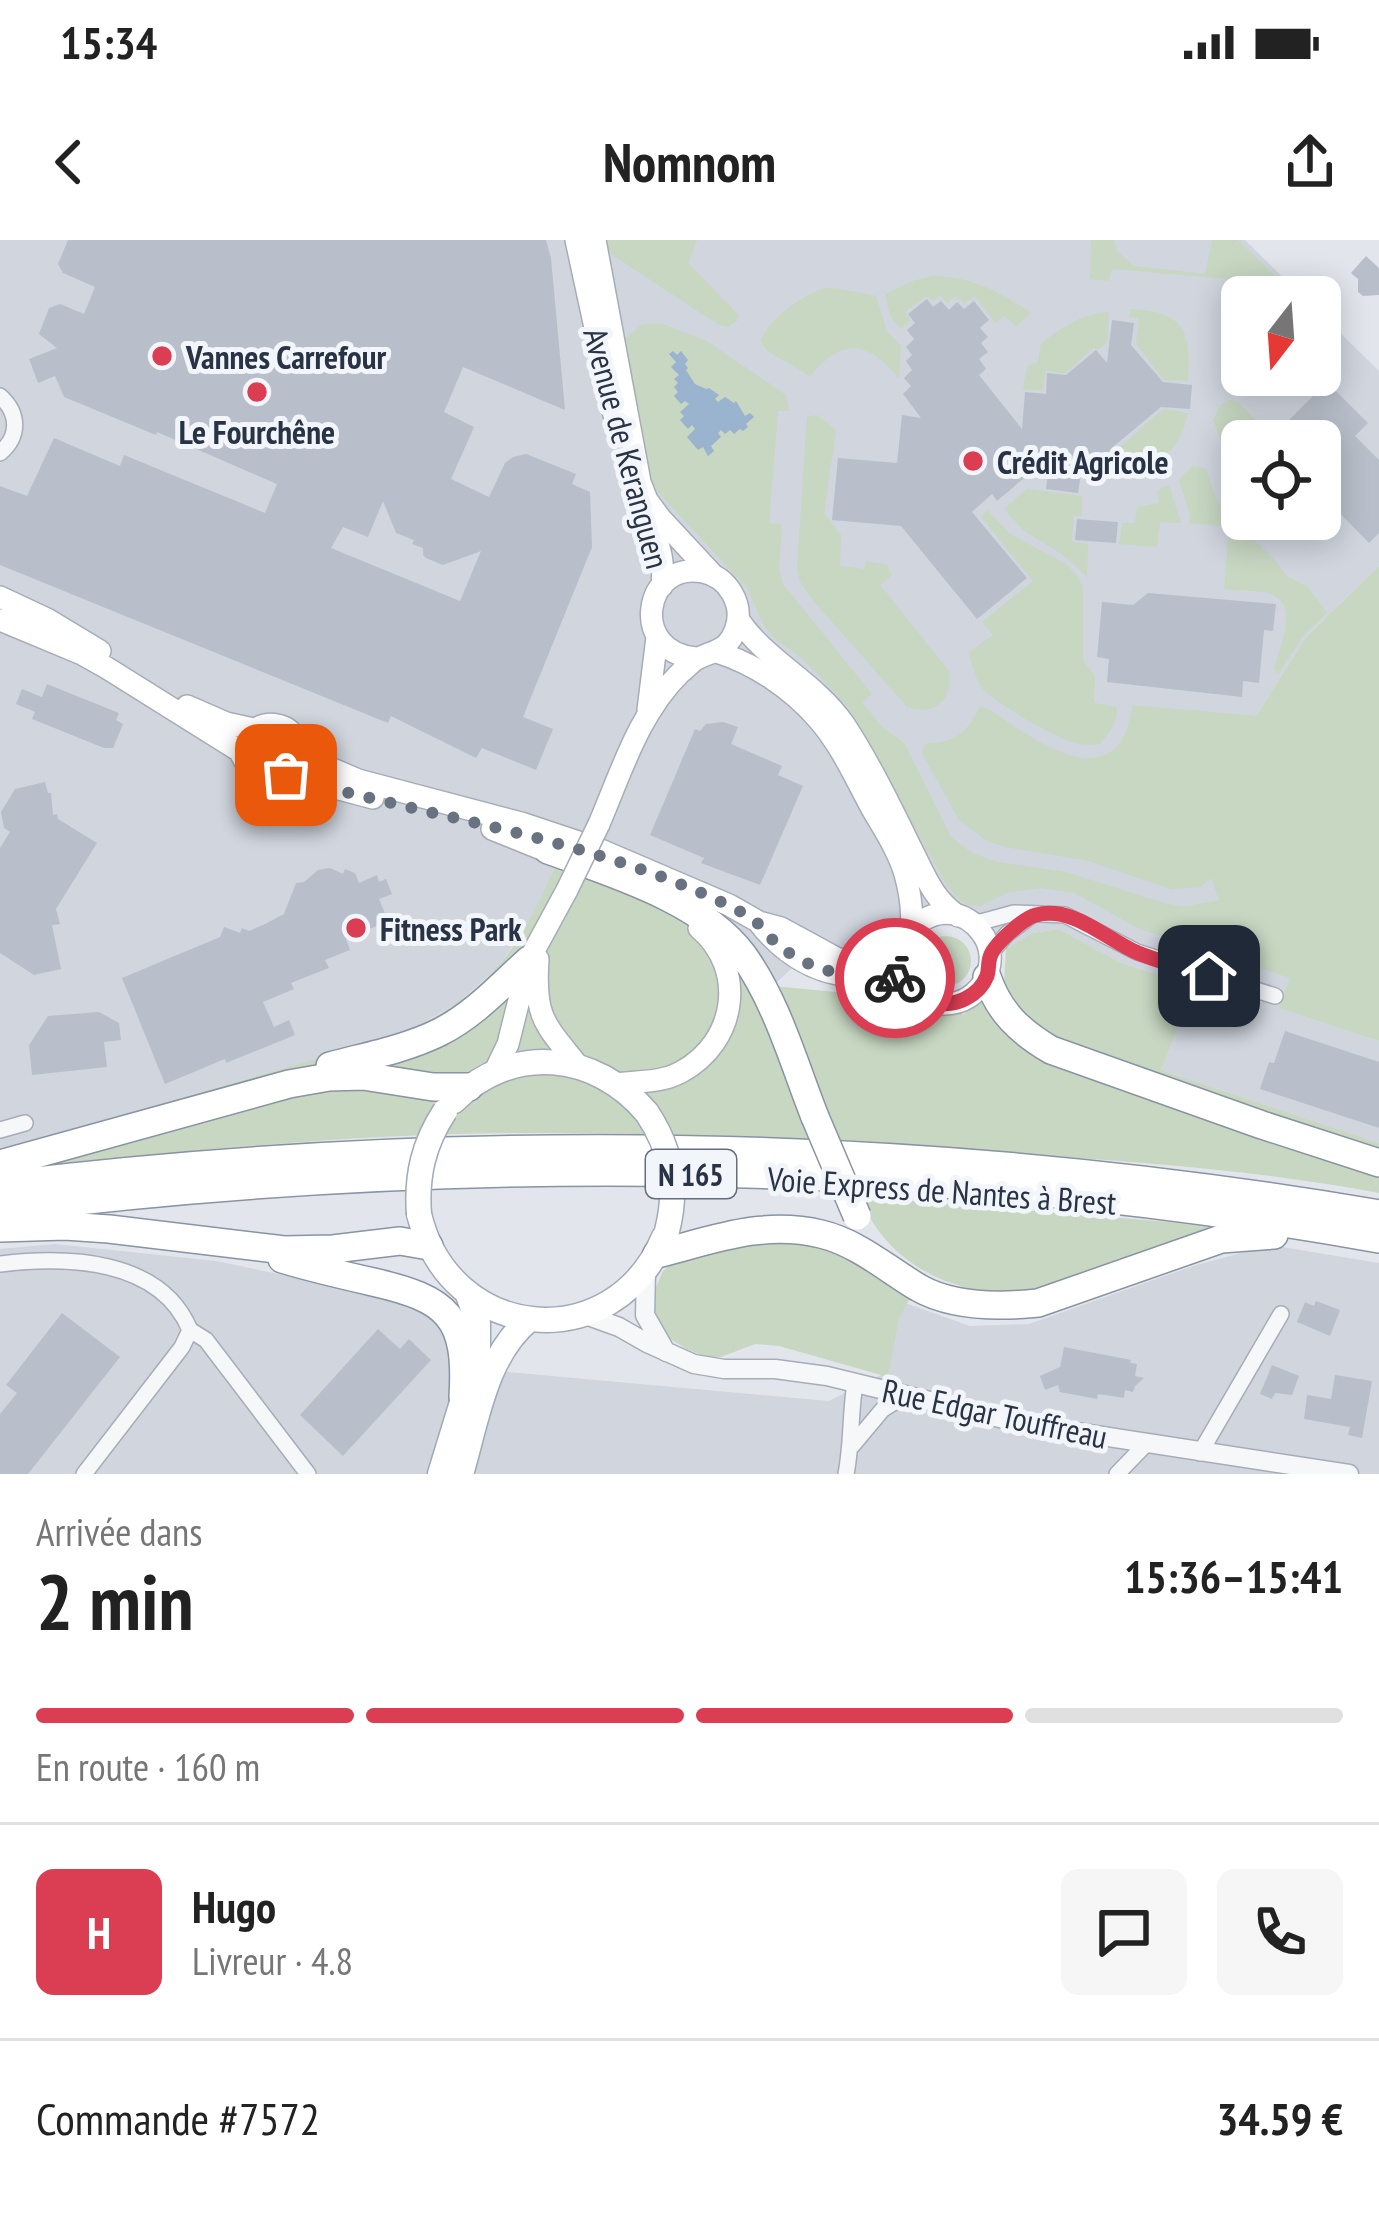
<!DOCTYPE html>
<html lang="fr">
<meta charset="utf-8">
<style>
body{margin:0;font-family:"PT Sans Narrow",sans-serif;background:#f6f6f6;color:#222;height:100vh;display:flex;flex-direction:column;font-size:45px;white-space:nowrap}
*{box-sizing:border-box;margin:0}
p{font-size:39px;color:#767676}
.icon{flex:none;width:66px;height:66px;fill:none;stroke:currentColor;stroke-width:2;stroke-linecap:round;stroke-linejoin:round}
.map{position:relative;height:1234px;overflow:hidden}
.drawer{display:flex;flex-direction:column;background:#fff;flex:1}
.drawer>*{flex:none}
.needle{width:78px;rotate:197deg}
.controls{position:absolute;left:1221px;top:36px;display:grid;gap:24px}
.controls a{display:grid;place-items:center;width:120px;height:120px;border-radius:18px;background:#fff;box-shadow:0 6px 30px #0003;font-size:60px}
.pin{position:absolute;display:grid;place-items:center;width:102px;height:102px;color:#fff;margin:-51px;border-radius:24px;box-shadow:0 6px 18px #0006}
.courier{position:absolute;display:grid;place-items:center;width:120px;height:120px;margin:-60px;border:9px solid #db3d53;border-radius:50%;background:#fff;color:#222;box-shadow:0 3px 15px #0007}
.head em{font-style:normal;font-weight:600}
.head div{display:flex;flex-direction:column-reverse}
.head{display:flex;align-items:center;justify-content:space-between;height:204px;padding:0 36px}
h1{font-size:78px;font-weight:600;line-height:90px}
.bar{display:grid;grid-template-columns:repeat(4,1fr);gap:18px 12px;align-content:center;height:144px;padding:0 36px}
.bar i{height:15px;border-radius:9px;background:#e0e0e0}
.bar .active{background:#db3d53}
.bar p{grid-column:span 4}
.line{display:flex;align-items:center;gap:30px;padding:0 36px;border-top:3px solid #e0e0e0}
.line div{flex:1}
.round{display:grid;place-items:center;flex:none;width:126px;height:126px;border-radius:18px;background:#f6f6f6}
.status{display:flex;justify-content:space-between;align-items:center;height:84px;padding:0 60px;background:#fff;direction:ltr}
.status svg{height:33px;fill:currentColor}
header{display:flex;justify-content:space-between;align-items:center;height:156px;padding:0 36px;background:#fff;font-size:54px;font-weight:600}
.map>svg:first-child{display:block}
.built{fill:#d0d5de;fill-rule:evenodd}
.green{fill:#c7d7c2}
.water{fill:#9ab3cf}
.building{fill:#b9bfca;fill-rule:evenodd}
.lines{fill:none;stroke-linecap:round;stroke-linejoin:round}
.minor-casing{stroke:#a6adb7;stroke-width:18}
.tertiary-casing{stroke:#a6adb7;stroke-width:21}
.secondary-casing{stroke:#a6adb7;stroke-width:24}
.primary-casing{stroke:#a0aab9;stroke-width:27}
.trunk-casing{stroke:#8893a4;stroke-width:30}
.minor{stroke:#f6f7f9;stroke-width:15}
.tertiary{stroke:#f6f7f9;stroke-width:18}
.secondary{stroke:#fff;stroke-width:21}
.primary{stroke:#fff;stroke-width:24}
.trunk{stroke:#fff;stroke-width:27}
.secondary-bridge-casing{stroke:#a6adb7;stroke-width:24;stroke-linecap:butt}
.primary-bridge-casing{stroke:#a0aab9;stroke-width:27;stroke-linecap:butt}
.trunk-bridge-casing{stroke:#8893a4;stroke-width:30;stroke-linecap:butt}
.secondary-bridge{stroke:#fff;stroke-width:21}
.primary-bridge{stroke:#fff;stroke-width:24}
.trunk-bridge{stroke:#fff;stroke-width:27}
.done{stroke:#697280;stroke-width:12;stroke-dasharray:0 21.6}
.route{stroke:#db3d53;stroke-width:15}
.poi-dot{fill:#db3d53;stroke:#f2f5f9;stroke-width:4.5}
.labels{text-anchor:middle;dominant-baseline:central;stroke-width:10;stroke-linejoin:round;paint-order:stroke}
.shield{fill:#f2f5f9;stroke:#656d7c;stroke-width:3}
.shield-label{font-size:30px;font-weight:bold;fill:#283346}
.poi-label{font-size:33px;font-weight:bold;fill:#283346;stroke:#f2f5f9;text-anchor:start}
.street-label{font-size:33px;fill:#283346;stroke:#f2f5f9}
</style>
<div class="status"><b>15:34</b><svg viewBox="0 0 49 12"><path d="M0 12V9h3v3zM5 12V6h3v6zM10 12V3h3v9zM15 12V0h3v12zM26 1h20v11H26zM47 4h2v5h-2z"/></svg></div>
<header><svg class="icon" aria-label="back" viewBox="0 0 24 24"><path d="M15 5l-7 7 7 7"/></svg>Nomnom<svg class="icon" aria-label="share" viewBox="0 0 24 24"><path d="M12 15V3M7 8l5-5 5 5M5 13v7h14v-7"/></svg></header>
<div class="map">
<svg width="1379" height="1234" viewBox="0 0 1379 1234">
<rect width="100%" height="100%" fill="#e2e6ec"/>
<path class="built" d="M 0,0 L 1245,0 L 1303,57 L 1242,57 L 1242,135 L 1320,135 L 1320,73 L 1379,131 L 1379,326 L 1306,397 L 1256,476 L 1212,638 L 1219,656 L 1221,687 L 1291,738 L 1280,768 L 1379,801 L 1379,903 L 1161,830 L 1193,746 L 1121,723 L 1059,689 L 1032,693 L 1006,709 L 973,673 L 902,681 L 893,703 L 872,713 L 814,707 L 773,746 L 620,652 L 556,627 L 534,675 L 497,728 L 460,761 L 410,791 L 28,903 L 0,908 ZM 1242,201 L 1320,201 L 1320,279 L 1242,279 Z
M 55,1004 L 216,1021 L 417,1063 L 447,1086 L 459,1118 L 508,1132 L 829,1161 L 883,1134 L 902,1062 L 970,1086 L 1029,1084 L 1193,1026 L 1270,1005 L 1379,1023 L 1379,1234 L 0,1234 L 0,1009 Z"/>
<path class="green" d="M 602,0 L 697,0 L 688,23 L 739,75 L 737,81 L 728,87 L 719,85 L 611,14 Z
M 1091,0 L 1114,0 L 1117,11 L 1134,26 L 1205,34 L 1212,0 L 1238,0 L 1297,57 L 1288,57 L 1278,43 L 1112,29 L 1109,41 L 1090,39 Z
M 933,36 C 972,37 999,51 1031,73 L 1016,86 L 1004,76 L 996,83 L 974,56 L 964,64 L 956,56 L 947,63 L 940,55 L 933,61 L 926,56 L 905,72 L 911,80 L 901,89 L 891,78 L 885,54 L 913,41 Z
M 825,48 L 841,49 L 876,56 L 887,91 L 901,106 L 899,139 C 868,100 843,97 810,136 L 767,111 L 761,101 C 770,77 802,56 825,48 Z
M 1130,69 C 1185,72 1191,89 1188,141 L 1164,140 L 1136,104 L 1139,78 L 1129,77 Z
M 1109,72 L 1107,102 L 1098,110 L 1094,107 L 1065,134 L 1045,130 L 1043,151 L 1023,149 L 1027,126 L 1038,122 L 1041,103 C 1062,88 1082,73 1109,72 Z
M 660,83 L 707,101 L 786,155 L 789,171 L 778,171 L 769,283 L 782,285 L 779,329 L 783,344 L 872,454 L 862,462 L 880,485 L 905,504 L 951,597 L 972,613 L 997,622 L 1066,632 L 1164,663 L 1184,667 L 1219,660 L 1211,638 L 1201,647 L 1170,649 L 1089,621 L 1005,607 L 987,601 L 959,580 L 922,513 L 925,504 C 954,502 967,495 979,467 L 987,468 C 1018,488 1091,547 1121,501 C 1128,491 1130,477 1133,465 L 1256,476 L 1306,397 L 1379,326 L 1379,801 L 1279,768 L 1290,738 L 1140,689 L 1074,653 L 1041,648 L 1009,652 L 980,666 L 968,665 L 958,659 L 947,646 L 849,468 L 806,422 L 773,397 L 763,384 L 747,348 L 656,250 L 649,233 L 620,103 L 641,85 Z
M 1229,160 L 1238,162 L 1265,190 L 1255,201 L 1242,201 L 1242,223 L 1235,231 L 1242,239 L 1242,258 L 1213,180 L 1220,166 Z
M 1163,169 L 1188,173 C 1178,214 1160,228 1117,225 L 1119,208 Z
M 817,175 L 836,190 L 824,273 L 841,295 L 840,326 L 864,329 L 866,321 L 887,325 L 892,335 L 880,345 L 949,431 C 954,459 934,477 907,467 L 812,359 L 800,341 L 797,330 L 807,177 Z
M 1192,226 L 1206,229 L 1216,259 L 1228,276 L 1272,317 L 1288,337 L 1307,346 L 1327,373 L 1303,396 L 1278,434 L 1274,428 C 1281,403 1303,360 1264,352 C 1251,350 1237,351 1224,349 L 1229,287 L 1189,283 L 1190,275 L 1179,240 Z
M 1169,245 L 1181,283 L 1160,282 L 1157,307 L 1119,304 L 1122,283 L 1135,283 L 1137,267 L 1159,263 L 1157,250 Z
M 1027,249 L 1082,256 L 1081,276 L 1074,276 L 1072,302 L 1088,304 L 1087,337 L 1063,315 L 1023,290 L 1004,269 Z
M 987,270 L 1010,294 L 1066,324 L 1078,337 L 1083,347 L 1083,421 L 1095,436 L 1094,463 L 1117,467 C 1118,482 1109,493 1100,504 C 1090,505 1081,505 1072,502 C 1053,496 994,462 982,448 C 975,438 972,424 969,412 L 993,395 L 982,382 L 1033,341 L 981,277 Z
M 555,627 L 619,652 L 642,640 L 773,746 L 898,758 L 919,771 L 964,774 L 1004,742 L 1006,709 L 1032,693 L 1059,689 L 1121,723 L 1194,746 L 1161,830 L 1379,903 L 1379,953 C 1264,931 1145,923 1028,914 C 856,900 684,892 511,893 C 357,894 203,910 50,924 L 28,903 L 410,791 C 426,782 443,773 458,762 C 506,730 533,678 555,627 Z
M921 721a25 25 0 1 1 50 0a25 25 0 1 1-50 0Z
M 860,957 L 1170,982 L 1222,989 L 1043,1051 C 967,1062 889,1031 860,957 Z
M 747,998 L 823,1002 L 911,1056 L 899,1078 L 888,1137 L 779,1106 L 755,1104 L 721,1117 L 706,1117 L 687,1109 L 662,1094 L 651,1067 L 656,1047 L 663,1031 L 679,1018 Z"/>
<path class="water" d="M 673,111 L 677,115 L 681,111 L 688,120 L 685,124 L 688,128 L 686,130 L 695,144 L 706,149 L 709,148 L 719,155 L 715,159 L 718,162 L 725,157 L 734,163 L 736,161 L 745,176 L 750,173 L 754,177 L 746,184 L 748,187 L 743,191 L 740,189 L 734,194 L 730,190 L 725,194 L 721,190 L 718,193 L 721,197 L 711,206 L 714,211 L 708,216 L 703,207 L 698,210 L 687,197 L 695,189 L 692,185 L 688,189 L 680,180 L 684,176 L 680,172 L 689,164 L 685,161 L 681,164 L 674,156 L 678,152 L 674,147 L 678,143 L 674,139 L 679,135 L 671,127 L 676,122 L 669,114 Z"/>
<path class="building" d="M 68,0 L 546,0 L 551,18 L 565,170 L 463,127 L 444,172 L 474,187 L 451,239 L 489,257 L 505,223 L 513,217 L 526,214 L 576,234 L 572,244 L 590,252 L 592,307 L 523,477 L 553,489 L 536,530 L 482,508 L 476,518 L 391,476 L 388,483 L 0,325 L 0,246 L 27,256 L 54,198 L 120,226 L 124,215 L 265,273 L 277,244 L 157,192 L 156,195 L 64,157 L 55,136 L 38,143 L 29,119 L 57,108 L 39,94 L 49,68 L 60,64 L 84,74 L 95,47 L 63,33 L 58,24 ZM 383,261 L 396,293 L 414,300 L 412,304 L 423,308 L 423,315 L 426,318 L 443,325 L 481,311 L 460,361 L 331,308 L 343,287 L 368,297 Z
M 1366,16 L 1379,28 L 1379,55 L 1363,56 L 1358,52 L 1358,39 L 1351,33 Z
M 927,59 L 933,67 L 941,61 L 949,70 L 957,62 L 964,69 L 974,61 L 989,80 L 980,88 L 988,97 L 981,103 L 988,112 L 979,119 L 986,129 L 979,135 L 1022,189 L 1025,152 L 1046,154 L 1047,133 L 1066,135 L 1096,110 L 1107,123 L 1112,80 L 1134,83 L 1131,105 L 1163,142 L 1192,145 L 1190,169 L 1161,167 L 1114,206 L 1113,229 L 1082,226 L 1078,253 L 1046,249 L 1050,216 L 997,261 L 992,254 L 972,272 L 1027,338 L 977,379 L 901,286 L 832,280 L 838,218 L 897,223 L 902,175 L 921,178 L 903,154 L 911,146 L 904,138 L 912,130 L 906,121 L 912,115 L 906,107 L 914,99 L 907,90 L 915,83 L 908,74 Z
M 1327,142 L 1368,183 L 1355,196 L 1379,220 L 1379,293 L 1369,303 L 1320,253 L 1320,201 L 1268,201 Z
M 1077,279 L 1118,282 L 1116,303 L 1075,300 Z
M 1148,353 L 1276,364 L 1273,391 L 1264,390 L 1259,443 L 1243,441 L 1242,457 L 1107,442 L 1109,419 L 1097,417 L 1102,362 L 1133,365 Z
M 47,444 L 119,473 L 116,480 L 123,484 L 113,508 L 104,508 L 32,479 L 35,472 L 16,464 L 22,449 L 42,457 Z
M 723,482 L 738,487 L 731,504 L 782,526 L 778,535 L 803,546 L 760,645 L 701,623 L 704,618 L 650,595 L 695,489 L 700,491 L 706,484 Z
M 45,542 L 48,553 L 51,553 L 53,575 L 57,574 L 58,579 L 97,603 L 56,669 L 60,684 L 52,685 L 61,729 L 34,735 L 0,713 L 0,608 L 10,592 L 4,588 L 1,572 L 15,549 Z
M 330,628 L 343,634 L 345,629 L 355,633 L 359,643 L 377,635 L 379,642 L 386,639 L 392,654 L 379,659 L 388,681 L 346,699 L 350,710 L 325,720 L 329,728 L 291,743 L 294,749 L 263,762 L 274,787 L 289,780 L 295,795 L 226,823 L 225,819 L 165,844 L 122,738 L 220,697 L 224,687 L 240,693 L 242,688 L 249,691 L 263,685 L 284,674 L 296,643 L 304,642 L 318,630 Z
M 99,772 L 119,783 L 121,800 L 104,802 L 107,827 L 32,835 L 29,805 L 48,776 Z
M 1285,791 L 1379,822 L 1379,888 L 1260,849 L 1269,822 L 1274,823 Z
M 1316,1061 L 1340,1070 L 1330,1096 L 1297,1082 L 1305,1062 L 1314,1066 Z
M 62,1073 L 120,1117 L 28,1234 L 0,1234 L 0,1174 L 17,1153 L 6,1145 Z
M 378,1089 L 400,1109 L 409,1099 L 431,1120 L 343,1216 L 300,1175 Z
M 1064,1107 L 1131,1120 L 1130,1123 L 1137,1124 L 1135,1136 L 1144,1138 L 1135,1146 L 1133,1152 L 1125,1150 L 1124,1158 L 1098,1154 L 1097,1159 L 1060,1152 L 1058,1145 L 1045,1150 L 1040,1136 L 1060,1127 Z
M 1272,1125 L 1299,1136 L 1292,1155 L 1275,1153 L 1272,1159 L 1260,1154 Z
M 1335,1135 L 1372,1141 L 1362,1198 L 1348,1195 L 1350,1187 L 1304,1179 L 1307,1155 L 1331,1159 Z"/>
<g class="lines">
<defs>
<path id="minor" d="M 0,156 C 19,173 20,196 0,213
M 970,681 L 981,682 L 1014,673 L 1065,675 L 1137,712 L 1275,756
M 990,714 L 1007,694 L 1032,675
M 0,890 L 25,883
M 0,1024 C 66,1016 160,1018 190,1090 L 182,1107 L 84,1234
M 190,1090 L 206,1100 L 308,1234
M 852,1206 L 883,1169 L 904,1156
M 1200,1213 L 1281,1074
M 846,1234 C 852,1203 850,1174 855,1143
M 1117,1234 L 1146,1204"/>
<path id="tertiary" d="M 646,1031 L 645,1075 L 666,1112
M 583,1074 L 619,1087 L 647,1103 L 694,1124 L 724,1129 L 775,1129 L 827,1136 L 1024,1184 L 1349,1234"/>
<path id="secondary" d="M 576,0 L 614,175
M 595,0 L 640,242 L 647,260 L 661,279 L 713,335
M 642,274 C 658,297 665,317 662,346
M 0,357 L 47,379 L 100,411
M 738,379 C 766,421 815,442 844,484 C 868,520 892,569 911,608 C 925,635 932,658 958,676
M 0,380 L 82,414 L 107,428 L 238,510 C 244,517 246,527 254,533 C 270,546 295,536 298,516 C 305,479 246,469 243,515
M 717,412 C 755,424 792,449 818,479 C 840,504 855,537 871,567 C 883,588 898,610 905,634 C 910,652 913,670 911,689
M 187,466 L 226,483 L 254,489
M 648,470 L 657,397
M 298,505 L 321,524 L 358,540 L 521,583 L 596,608 L 729,665 L 759,682 L 781,688 L 838,719 L 870,722 L 901,708
M 287,535 L 373,558
M 599,584 C 622,530 639,473 681,432 C 682,432 694,420 695,420 C 712,410 728,413 736,388 C 744,364 728,337 703,332 C 644,320 628,412 696,418
M 492,589 L 559,616
M 759,683 C 782,712 813,733 851,736 C 865,737 883,735 897,738 C 915,743 919,763 944,764 C 981,765 1004,721 981,692 C 947,647 881,691 907,743
M 538,719 C 534,778 544,783 579,827
M 495,831 L 508,804 L 529,720 L 567,650
M 616,844 C 638,841 661,843 681,832 C 737,802 747,729 699,688"/>
<path id="primary" d="M 454,861 C 512,803 596,812 647,873
M 419,974 C 449,1102 613,1119 664,997
M 440,1234 L 478,1110 L 478,1083 L 468,1055
M 461,1234 C 477,1181 485,1115 530,1079"/>
<path id="trunk" d="M 548,610 C 611,633 702,660 743,715 C 777,762 794,824 815,877
M 987,737 C 999,772 1019,791 1051,810 L 1262,885 L 1379,923
M 330,826 C 367,816 406,809 440,792 C 475,774 500,746 529,720
M 0,924 L 289,844 L 329,837 L 363,836 L 433,847 L 469,847
M 0,945 C 458,890 924,896 1379,974
M 0,970 C 455,914 928,917 1379,999
M 0,988 L 65,986 L 109,989 L 284,1010 L 333,1009 L 400,1001 L 429,1006
M 657,1014 C 713,1000 762,980 821,994 C 858,1003 887,1029 919,1048 C 953,1067 1000,1067 1038,1063 L 1221,999 L 1274,995
M 282,1019 C 312,1028 342,1035 373,1042 C 448,1059 468,1077 463,1157"/>
</defs>
<use href="#minor" class="minor-casing"/>
<use href="#tertiary" class="tertiary-casing"/>
<use href="#secondary" class="secondary-casing"/>
<use href="#primary" class="primary-casing"/>
<use href="#trunk" class="trunk-casing"/>
<use href="#minor" class="minor"/>
<use href="#tertiary" class="tertiary"/>
<use href="#secondary" class="secondary"/>
<use href="#primary" class="primary"/>
<use href="#trunk" class="trunk"/>
<defs>
<path id="secondary-bridge" d="M 567,650 L 599,584"/>
<path id="primary-bridge" d="M 647,873 C 672,910 678,948 667,991
M 419,974 C 416,935 424,903 445,871"/>
<path id="trunk-bridge" d="M 815,877 L 857,976"/>
</defs>
<use href="#secondary-bridge" class="secondary-bridge-casing"/>
<use href="#primary-bridge" class="primary-bridge-casing"/>
<use href="#trunk-bridge" class="trunk-bridge-casing"/>
<use href="#secondary-bridge" class="secondary-bridge"/>
<use href="#primary-bridge" class="primary-bridge"/>
<use href="#trunk-bridge" class="trunk-bridge"/>
</g>
<g class="lines">
<path class="done" d="M 286,535 C 330,550 376,559 421,570 C 532,596 645,621 747,675 C 759,682 765,693 775,702 C 810,733 850,738 895,738"/>
<path class="route" d="M 895,738 C 910,744 918,758 934,762 C 955,768 979,756 987,736 C 989,730 988,723 990,717 C 994,704 1024,678 1036,675 C 1073,665 1107,700 1138,713 C 1161,722 1185,729 1209,736"/>
</g>
<g class="poi-dot">
<circle cx="162" cy="116" r="12"/>
<circle cx="257" cy="152" r="12"/>
<circle cx="973" cy="221" r="12"/>
<circle cx="356" cy="688" r="12"/>
</g>
<g class="labels">
<rect class="shield" x="646" y="910" width="90" height="48" rx="9"/>
<g class="shield-label">
<text x="691" y="934">N 165</text>
</g>
<g class="poi-label">
<text x="186" y="116">Vannes Carrefour</text>
<text x="257" y="191" text-anchor="middle">Le Fourchêne</text>
<text x="997" y="221">Crédit Agricole</text>
<text x="380" y="688">Fitness Park</text>
</g>
<g class="street-label">
<text transform="translate(627 208) rotate(75)">Avenue de Keranguen</text>
<text transform="translate(942 950) rotate(4)">Voie Express de Nantes à Brest</text>
<text transform="translate(995 1173) rotate(12)">Rue Edgar Touffreau</text>
</g>
</g>
</svg>
<div class="controls">
<a><svg class="needle" viewBox="-14 -14 28 28"><path d="M0-13l5 13h-10z" fill="#e53935"/><path d="M0 13l5-13h-10z" fill="#767676"/></svg></a>
<a><svg class="icon" aria-label="locate" viewBox="0 0 24 24"><circle cx="12" cy="12" r="6"/><path d="M12 2v4M12 18v4M2 12h4M18 12h4"/></svg></a>
</div>
<div class="pin" style="left:286px;top:535px;background:#ea580c"><svg class="icon" aria-label="bag" viewBox="0 0 24 24"><path d="M5 8h14l-1 12H6zM9 8a3 3 0 0 1 6 0"/></svg></div>
<div class="pin" style="left:1209px;top:736px;background:#1f2937"><svg class="icon" aria-label="home" viewBox="0 0 24 24"><path d="M3 11l9-7 9 7M6 9v11h12V9"/></svg></div>
<div class="courier" style="left:895px;top:738px"><svg class="icon" aria-label="bike" viewBox="0 0 24 24"><circle cx="6" cy="16" r="4"/><circle cx="18" cy="16" r="4"/><path d="M6 16l4-8h5l3 8M10 8l3 8H6M13 5h3"/></svg></div>
</div>
<section class="drawer">
<div class="head"><div><h1>2 min</h1><p>Arrivée dans</p></div><em>15:36–15:41</em></div>
<div class="bar"><i class="active"></i><i class="active"></i><i class="active"></i><i></i><p>En route · 160 m</p></div>
<div class="line" style="height:216px"><b class="round" style="background:#db3d53;color:#fff">H</b><div><b>Hugo</b><p>Livreur · 4.8</p></div><a class="round"><svg class="icon" aria-label="chat" viewBox="0 0 24 24"><path d="M4 5h16v11H9l-5 4z"/></svg></a><a class="round"><svg class="icon" aria-label="phone" viewBox="0 0 24 24"><path d="M5 4h4l2 5-3 2q2 4 5 5l2-3 5 2v4C11 20 4 13 5 4z"/></svg></a></div>
<div class="line" style="height:156px"><div>Commande #7572</div><b>34.59 €</b></div>
</section>
